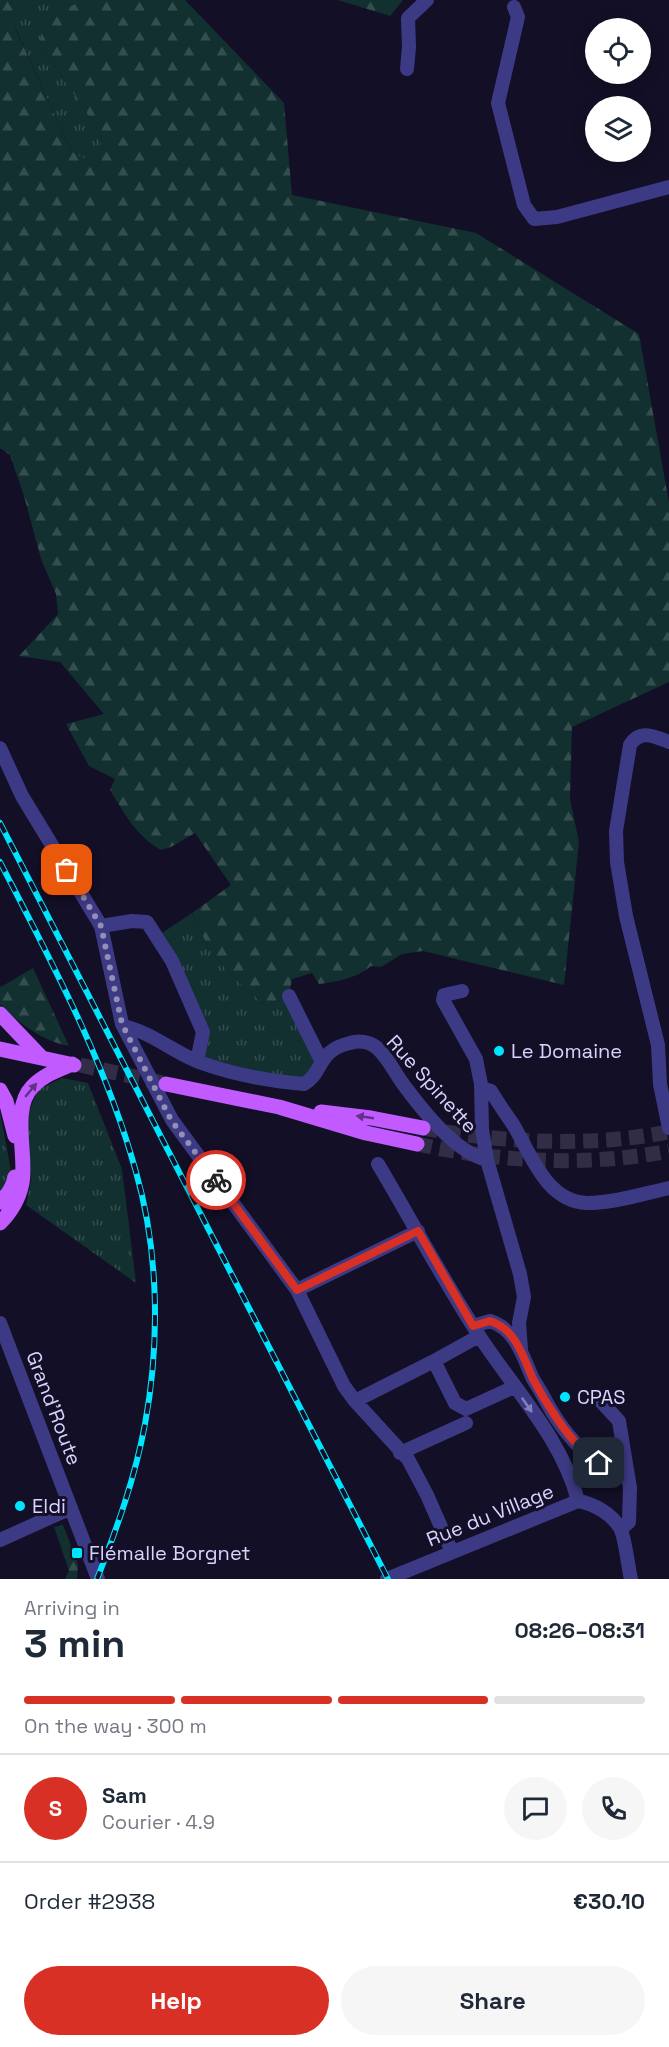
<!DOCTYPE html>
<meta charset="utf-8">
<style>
body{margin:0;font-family:"Space Grotesk",sans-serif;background:#f6f6f7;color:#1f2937;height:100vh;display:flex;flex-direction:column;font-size:22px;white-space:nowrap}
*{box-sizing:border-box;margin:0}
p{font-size:20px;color:#747a83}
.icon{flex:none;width:33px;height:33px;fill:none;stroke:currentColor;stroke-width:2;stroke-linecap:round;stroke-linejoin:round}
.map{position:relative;height:1579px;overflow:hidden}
.drawer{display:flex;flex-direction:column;background:#fff;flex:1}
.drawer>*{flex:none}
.controls{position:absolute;left:585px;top:18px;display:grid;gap:12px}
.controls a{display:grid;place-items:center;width:66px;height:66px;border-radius:50%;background:#fff;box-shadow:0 3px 15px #0003;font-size:30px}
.pin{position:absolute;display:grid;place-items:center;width:51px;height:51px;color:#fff;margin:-26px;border-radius:12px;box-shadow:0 3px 9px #0006}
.courier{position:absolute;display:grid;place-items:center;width:60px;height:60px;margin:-30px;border:4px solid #d93025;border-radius:50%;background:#fff;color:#222;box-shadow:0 2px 8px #0007}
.overview em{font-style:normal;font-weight:600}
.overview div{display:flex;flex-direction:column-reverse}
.overview{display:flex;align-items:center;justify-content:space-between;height:102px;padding:0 24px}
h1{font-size:39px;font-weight:600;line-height:45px}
.bar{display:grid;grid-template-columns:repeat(4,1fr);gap:9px 6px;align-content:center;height:72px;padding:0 24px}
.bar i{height:8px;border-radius:4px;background:#e0e1e3}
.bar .current{background:#d93025}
.bar p{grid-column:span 4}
.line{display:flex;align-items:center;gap:15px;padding:0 24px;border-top:2px solid #e0e1e3}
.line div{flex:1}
.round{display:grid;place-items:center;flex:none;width:63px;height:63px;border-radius:32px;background:#f6f6f7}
.action{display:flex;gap:12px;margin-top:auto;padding:12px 24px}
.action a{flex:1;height:69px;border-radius:36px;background:#d93025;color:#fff;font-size:24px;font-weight:600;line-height:69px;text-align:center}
.action a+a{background:#f6f6f7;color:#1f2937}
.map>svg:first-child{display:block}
.grass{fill:url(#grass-tufts)}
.forest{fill:url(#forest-firs)}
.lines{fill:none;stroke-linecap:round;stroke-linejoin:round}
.major-tunnel{stroke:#312d47;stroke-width:15;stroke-dasharray:15 8;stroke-linecap:butt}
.minor{stroke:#3d3a85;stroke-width:14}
.major{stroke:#c25bff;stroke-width:15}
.rail-casing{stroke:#00e5ff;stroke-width:6}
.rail{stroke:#130f26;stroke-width:4;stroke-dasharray:11;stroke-linecap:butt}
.oneway{fill:#623188}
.oneway2{fill:#837fbc}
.done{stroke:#948fb3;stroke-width:6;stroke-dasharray:0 10.8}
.route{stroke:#d93025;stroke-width:8}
.poi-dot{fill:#00e5ff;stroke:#130f26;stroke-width:2}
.labels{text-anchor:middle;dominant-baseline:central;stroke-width:6;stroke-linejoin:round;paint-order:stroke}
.poi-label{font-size:20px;fill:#d9d4ff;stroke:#130f26;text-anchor:start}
.street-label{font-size:20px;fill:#d9d4ff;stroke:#130f26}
</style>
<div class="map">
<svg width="669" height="1579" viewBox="0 0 669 1579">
<defs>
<pattern id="grass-tufts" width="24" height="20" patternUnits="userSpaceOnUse" patternTransform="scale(1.5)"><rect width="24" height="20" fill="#12302f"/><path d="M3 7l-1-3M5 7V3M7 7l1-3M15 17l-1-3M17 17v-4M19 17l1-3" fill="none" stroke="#344d4e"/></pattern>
<pattern id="forest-firs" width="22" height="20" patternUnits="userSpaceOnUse" patternTransform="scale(1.5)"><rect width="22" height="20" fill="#12302f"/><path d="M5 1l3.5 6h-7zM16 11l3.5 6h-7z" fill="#344d4e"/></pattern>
</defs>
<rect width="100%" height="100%" fill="#130f26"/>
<path class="grass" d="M 33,0 L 84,0 L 39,42 L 102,136 L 98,167 L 71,151 L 15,27 Z
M 192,913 L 208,947 L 230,974 L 266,1006 L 289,996 L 321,1060 L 311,1081 L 197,1061 L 203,1032 L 156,937 Z
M 62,1078 L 88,1083 L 122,1169 L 136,1283 L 26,1205 L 31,1181 L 26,1118 L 38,1090 Z
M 0,1112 L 11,1171 L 9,1180 L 0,1194 Z"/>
<path class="forest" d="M 0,0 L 33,0 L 15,28 L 71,151 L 98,167 L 102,136 L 39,42 L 46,18 L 84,0 L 185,0 L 284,103 L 292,195 L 476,233 L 639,334 L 669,503 L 669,682 L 572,727 L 570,799 L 579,842 L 564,985 L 423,951 L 402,954 L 381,967 L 371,966 C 355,979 339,981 319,984 L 312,973 L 292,979 L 289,996 L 266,1006 L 230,974 L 208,947 L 192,913 L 231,885 L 195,833 L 171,847 L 161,850 C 136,836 125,814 110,790 L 115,779 L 89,766 L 66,724 L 104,714 L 60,662 L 19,656 L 58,614 L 56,594 L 41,559 L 24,496 L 10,455 L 0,448 Z
M 338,0 L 403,0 L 390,16 Z
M 33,968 L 69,1046 C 42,1041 20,1024 0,1004 L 0,985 L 1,987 Z
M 63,1525 L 78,1564 L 77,1579 L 65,1579 L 69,1571 L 54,1527 Z"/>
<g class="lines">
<path class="major-tunnel" d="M 80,1065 L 163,1083
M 423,1128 C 505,1143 587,1147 669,1132
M 417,1144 C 501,1162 585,1167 669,1151"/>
<path class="minor" d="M 514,7 L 518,17 L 498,103 L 524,205 L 534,219 L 557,217 L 669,187
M 407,69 L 409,47 L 408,18 L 427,0
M 669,742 C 654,736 640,729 630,745 L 616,831 L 617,862 L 626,916 L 658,1045 L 660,1084 L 669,1128
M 0,748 L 22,796 L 101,926 L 122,1024 L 172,1120 L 297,1290 L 344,1386 L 355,1401 L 408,1459 L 427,1495 L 452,1552
M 101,926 L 132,921 L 147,922 L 172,961 L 203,1032 L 197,1061
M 462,991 L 444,995 L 443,1000 L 476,1059 L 481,1084 L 482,1129 L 487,1160 L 520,1274 L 524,1297 L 519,1323 L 521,1349
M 289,996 L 321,1060
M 123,1026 C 151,1032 173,1052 199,1062 C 231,1074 270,1081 304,1084 C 323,1074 317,1050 350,1043 C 359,1040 369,1042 376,1047 C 388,1057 394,1072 403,1084 C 423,1111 455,1152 487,1160
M 481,1088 L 491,1091 C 498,1103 506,1114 514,1126 C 531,1155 547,1202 587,1203 C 614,1203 642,1194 669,1188
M 378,1164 C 412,1221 444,1282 480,1337 C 514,1389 563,1440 578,1501
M 297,1290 L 418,1231
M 0,1323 L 98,1579
M 473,1326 L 490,1321 C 516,1329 523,1357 533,1379 C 538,1387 543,1395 547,1403 C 559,1425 578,1450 599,1463
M 434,1361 L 455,1403 L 466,1409 L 514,1387
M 595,1395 L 619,1421 L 630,1488 L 629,1522 L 621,1529
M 355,1401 L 434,1361 L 479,1336
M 400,1453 L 466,1423
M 0,1540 L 71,1508
M 387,1579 L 578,1501 C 594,1504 611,1513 620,1528 C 625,1536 628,1567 631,1579"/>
<path class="major" d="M 0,1014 L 41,1057
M 0,1049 L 74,1065
M 166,1084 L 279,1107 L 366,1133 L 417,1144
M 0,1090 L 6,1101 L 15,1136
M 321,1112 L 371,1118 L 423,1128
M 0,1202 C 8,1195 13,1187 15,1177
M 0,1223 C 11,1212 19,1198 22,1183 C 27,1155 11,1109 32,1087 C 43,1075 58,1070 72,1064"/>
<defs>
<path id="rail" d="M 0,823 L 388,1579
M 0,862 C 52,963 106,1063 136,1172 C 159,1252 160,1343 145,1424 C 135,1478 117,1528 97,1579"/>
</defs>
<use href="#rail" class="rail-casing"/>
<use href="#rail" class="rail"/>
</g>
<defs><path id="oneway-solid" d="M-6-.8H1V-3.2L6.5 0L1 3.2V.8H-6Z" transform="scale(1.5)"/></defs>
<g class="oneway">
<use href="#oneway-solid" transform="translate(31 1090) rotate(-50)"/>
<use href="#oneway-solid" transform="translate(365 1117) rotate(-172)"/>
</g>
<use class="oneway2" href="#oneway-solid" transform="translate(527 1405) rotate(55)"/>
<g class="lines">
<path class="done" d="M 67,870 L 101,926 L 122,1024 L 171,1120 L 216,1180"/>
<path class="route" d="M 216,1180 L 297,1290 L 418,1231 L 473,1326 L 490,1321 C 516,1329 523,1357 533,1379 C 539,1390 545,1401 552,1411 C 564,1430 580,1451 599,1463"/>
</g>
<g class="poi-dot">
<circle cx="499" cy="1051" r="6"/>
<circle cx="565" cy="1397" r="6"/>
<circle cx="20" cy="1506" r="6"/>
<rect x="71" y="1547" width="12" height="12" rx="3"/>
</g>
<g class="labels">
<g class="poi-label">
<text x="511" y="1051">Le Domaine</text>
<text x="577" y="1397">CPAS</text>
<text x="32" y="1506">Eldi</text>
<text x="89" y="1553">Flémalle Borgnet</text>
</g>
<g class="street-label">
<text transform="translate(432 1084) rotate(48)">Rue Spinette</text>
<text transform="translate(54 1408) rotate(69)">Grand'Route</text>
<text transform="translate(490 1515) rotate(-22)">Rue du Village</text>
</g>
</g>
</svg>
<div class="controls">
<a><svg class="icon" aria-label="locate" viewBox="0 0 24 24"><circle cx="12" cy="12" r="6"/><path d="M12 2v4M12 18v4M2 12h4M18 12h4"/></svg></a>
<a><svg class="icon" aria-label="layers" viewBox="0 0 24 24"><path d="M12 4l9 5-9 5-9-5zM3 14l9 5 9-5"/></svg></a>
</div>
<div class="pin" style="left:67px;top:870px;background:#ea580c"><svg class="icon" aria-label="bag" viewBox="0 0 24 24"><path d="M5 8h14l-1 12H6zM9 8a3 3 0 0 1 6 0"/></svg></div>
<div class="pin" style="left:599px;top:1463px;background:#1f2937"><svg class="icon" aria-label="home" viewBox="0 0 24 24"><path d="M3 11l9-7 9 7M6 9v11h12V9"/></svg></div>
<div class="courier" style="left:216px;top:1180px"><svg class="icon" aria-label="bike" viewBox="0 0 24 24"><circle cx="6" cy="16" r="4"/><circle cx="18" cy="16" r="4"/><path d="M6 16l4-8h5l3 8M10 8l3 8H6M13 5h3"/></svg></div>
</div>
<section class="drawer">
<div class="overview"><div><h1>3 min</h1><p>Arriving in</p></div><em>08:26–08:31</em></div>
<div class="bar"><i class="current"></i><i class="current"></i><i class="current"></i><i></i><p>On the way · 300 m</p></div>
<div class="line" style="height:108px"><b class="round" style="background:#d93025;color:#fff">S</b><div><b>Sam</b><p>Courier · 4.9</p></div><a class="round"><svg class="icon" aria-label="chat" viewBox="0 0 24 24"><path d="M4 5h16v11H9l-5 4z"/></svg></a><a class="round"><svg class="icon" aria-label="phone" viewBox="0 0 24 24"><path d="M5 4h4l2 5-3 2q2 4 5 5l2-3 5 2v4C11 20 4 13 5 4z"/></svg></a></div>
<div class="line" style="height:78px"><div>Order #2938</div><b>€30.10</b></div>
<div class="action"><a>Help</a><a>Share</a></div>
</section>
